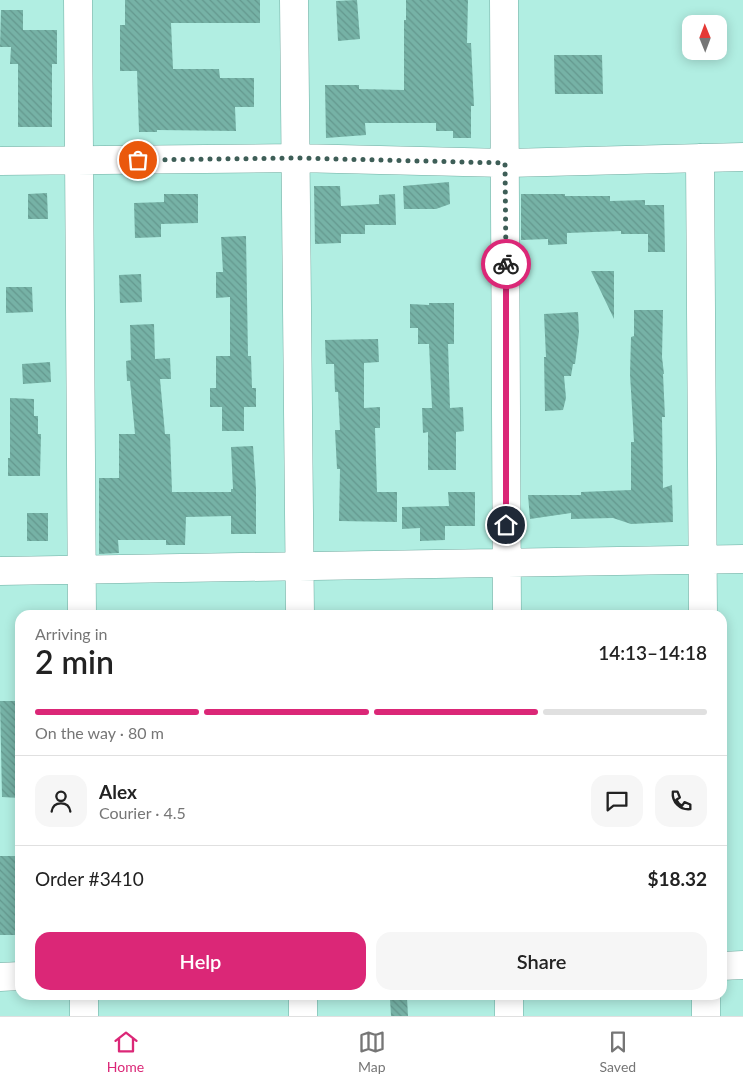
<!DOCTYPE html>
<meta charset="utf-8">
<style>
body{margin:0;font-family:Lato,sans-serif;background:#f6f6f6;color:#222;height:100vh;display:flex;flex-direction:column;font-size:19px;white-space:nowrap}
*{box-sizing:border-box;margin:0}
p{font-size:16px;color:#767676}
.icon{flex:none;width:28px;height:28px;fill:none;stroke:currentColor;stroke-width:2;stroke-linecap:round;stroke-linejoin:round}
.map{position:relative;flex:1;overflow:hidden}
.sheet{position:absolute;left:15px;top:610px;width:712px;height:390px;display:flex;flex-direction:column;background:#fff;border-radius:15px;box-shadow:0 2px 12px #0003}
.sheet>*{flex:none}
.needle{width:32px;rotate:359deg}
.tools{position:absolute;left:682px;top:15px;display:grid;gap:10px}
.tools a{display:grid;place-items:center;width:45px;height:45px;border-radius:10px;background:#fff;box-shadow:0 2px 12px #0003;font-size:25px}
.pin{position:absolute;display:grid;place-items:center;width:42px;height:42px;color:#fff;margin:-21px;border:2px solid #fff;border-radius:50%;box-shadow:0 1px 5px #0007}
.courier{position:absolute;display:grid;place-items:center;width:50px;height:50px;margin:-25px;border:4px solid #db2777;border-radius:50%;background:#fff;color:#222;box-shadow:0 1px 6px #0007}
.overview em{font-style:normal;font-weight:600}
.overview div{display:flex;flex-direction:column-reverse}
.overview{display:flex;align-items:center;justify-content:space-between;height:85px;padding:0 20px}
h1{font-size:32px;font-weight:600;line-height:38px}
.bar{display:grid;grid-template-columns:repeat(4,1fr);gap:8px 5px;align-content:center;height:60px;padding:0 20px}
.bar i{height:6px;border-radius:4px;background:#e0e0e0}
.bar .on{background:#db2777}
.bar p{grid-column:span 4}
.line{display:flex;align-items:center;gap:12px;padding:0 20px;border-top:1px solid #e0e0e0}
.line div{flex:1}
.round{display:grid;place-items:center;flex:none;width:52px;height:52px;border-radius:15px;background:#f6f6f6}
.button{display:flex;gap:10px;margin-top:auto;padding:10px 20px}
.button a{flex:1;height:58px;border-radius:15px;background:#db2777;color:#fff;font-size:20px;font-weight:600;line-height:58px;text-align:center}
.button a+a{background:#f6f6f6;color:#222}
.menu{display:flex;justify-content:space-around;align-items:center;height:70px;border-top:1px solid #e0e0e0;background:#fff;font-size:14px;color:#767676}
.menu a{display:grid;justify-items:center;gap:2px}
.menu .on{color:#db2777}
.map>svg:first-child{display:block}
.building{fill:url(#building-back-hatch)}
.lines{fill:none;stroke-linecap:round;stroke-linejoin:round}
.minor-casing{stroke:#71aca1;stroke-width:29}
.minor{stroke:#fff;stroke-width:28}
.done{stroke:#3e5e57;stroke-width:5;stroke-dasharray:0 9}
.route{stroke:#db2777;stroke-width:6}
</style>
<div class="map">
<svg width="743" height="1016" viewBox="0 0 743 1016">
<defs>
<pattern id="building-back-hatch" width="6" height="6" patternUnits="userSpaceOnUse" patternTransform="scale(1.25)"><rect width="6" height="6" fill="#76b2a6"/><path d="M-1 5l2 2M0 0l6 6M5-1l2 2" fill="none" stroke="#64988e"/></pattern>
</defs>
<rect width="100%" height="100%" fill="#b1eee2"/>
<path class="building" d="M 125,0 L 260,0 L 260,23 L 171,23 L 173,69 L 219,69 L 220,78 L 254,78 L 254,107 L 235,107 L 236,131 L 157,130 L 157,132 L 139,132 L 137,71 L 120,71 L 120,25 L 125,25 Z
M 357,0 L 360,39 L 338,41 L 336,1 Z
M 406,0 L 468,0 L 467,43 L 471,43 L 474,106 L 471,106 L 471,138 L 453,138 L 453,131 L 436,131 L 436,123 L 365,123 L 366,135 L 326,138 L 325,85 L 359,85 L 359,89 L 404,90 L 404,20 L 406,20 Z
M 1,10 L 23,10 L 23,30 L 57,30 L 57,64 L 52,64 L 52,127 L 18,127 L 18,64 L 10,64 L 11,47 L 0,47 Z
M 554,55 L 602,55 L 603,94 L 555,94 Z
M 449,182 L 450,204 L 436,209 L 404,209 L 403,186 Z
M 314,186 L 340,186 L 341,206 L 379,204 L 379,195 L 395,194 L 396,225 L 365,225 L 365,234 L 341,234 L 341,243 L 315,244 Z
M 47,193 L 48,219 L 28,219 L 28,194 Z
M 164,194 L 198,194 L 198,223 L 161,224 L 161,237 L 135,238 L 134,203 L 164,202 Z
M 521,194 L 565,194 L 565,196 L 610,196 L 610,201 L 645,200 L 645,205 L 664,205 L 665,252 L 648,252 L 648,234 L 621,234 L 621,231 L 567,233 L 567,244 L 548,245 L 548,239 L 521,240 Z
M 246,236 L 248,356 L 251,356 L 252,388 L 256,388 L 256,407 L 244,407 L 244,431 L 222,431 L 222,407 L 210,407 L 210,388 L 216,388 L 216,356 L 230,356 L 230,297 L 216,298 L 216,272 L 223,272 L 221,237 Z
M 591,271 L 614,271 L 614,319 Z
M 141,274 L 142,302 L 120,303 L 119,275 Z
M 6,287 L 32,287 L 33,312 L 6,313 Z
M 429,303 L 454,303 L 454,344 L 448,344 L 450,408 L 463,407 L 464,431 L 456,432 L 456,470 L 428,470 L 428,432 L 423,433 L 422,408 L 432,408 L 429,344 L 418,344 L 418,328 L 410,328 L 410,304 L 429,305 Z
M 634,310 L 663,310 L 662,357 L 664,374 L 663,374 L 665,417 L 662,417 L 663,488 L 672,485 L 673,522 L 631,524 L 613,518 L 571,519 L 571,513 L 530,519 L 528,495 L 581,495 L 581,492 L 631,490 L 631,442 L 634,442 L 630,374 L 631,337 L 634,336 Z
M 578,312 L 579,332 L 575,364 L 573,364 L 571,376 L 564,376 L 566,398 L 563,410 L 545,411 L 544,357 L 546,357 L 544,314 Z
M 154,324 L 155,359 L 170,358 L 171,379 L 160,379 L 165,434 L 170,434 L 172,492 L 231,492 L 231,489 L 233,489 L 231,447 L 253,446 L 256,489 L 256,534 L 231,534 L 231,516 L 186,517 L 185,545 L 166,545 L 166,540 L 118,540 L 119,553 L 99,554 L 99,478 L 119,478 L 119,434 L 135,434 L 130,381 L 127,381 L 126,361 L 131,360 L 130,325 Z
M 378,339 L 379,362 L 364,363 L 364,408 L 380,407 L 380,428 L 375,428 L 377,492 L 397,492 L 397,522 L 339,521 L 340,469 L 337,469 L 335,430 L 340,430 L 338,392 L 335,392 L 334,364 L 326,364 L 325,340 Z
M 50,362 L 51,382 L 23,384 L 22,364 Z
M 10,398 L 34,399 L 34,416 L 38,416 L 38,434 L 41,434 L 40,476 L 8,476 L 8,458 L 10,458 Z
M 448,492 L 475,492 L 475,526 L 445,526 L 445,540 L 420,541 L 420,528 L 402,529 L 402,507 L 449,506 Z
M 27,513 L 48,513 L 48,541 L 27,541 Z
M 0,701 L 20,701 L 20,798 L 2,797 Z
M 0,856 L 20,856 L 20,935 L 0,935 Z
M 407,998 L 408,1016 L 391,1016 L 390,999 Z"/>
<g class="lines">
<defs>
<path id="minor" d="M 78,0 L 82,615
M 294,0 L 300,615
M 504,0 L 507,615
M 700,158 L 703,615
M 0,161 L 296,158 L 505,163 L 743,157
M 0,571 L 743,559
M 722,966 L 743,965
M 0,977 L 20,976
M 84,995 L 84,1016
M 509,995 L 509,1016
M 706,995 L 706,1016
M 303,1016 L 303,995"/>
</defs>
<use href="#minor" class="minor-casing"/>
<use href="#minor" class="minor"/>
</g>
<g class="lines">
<path class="done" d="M 138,160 L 296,158 L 505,163 L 506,264"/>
<path class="route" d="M 506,264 L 506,525"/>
</g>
</svg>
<div class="tools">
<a><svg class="needle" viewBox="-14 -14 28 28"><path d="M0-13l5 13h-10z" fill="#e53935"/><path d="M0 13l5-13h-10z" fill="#767676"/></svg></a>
</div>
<div class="pin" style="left:138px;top:160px;background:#ea580c"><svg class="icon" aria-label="bag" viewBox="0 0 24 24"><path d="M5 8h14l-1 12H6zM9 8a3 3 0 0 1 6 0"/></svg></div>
<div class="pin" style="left:506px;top:525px;background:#1f2937"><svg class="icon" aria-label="home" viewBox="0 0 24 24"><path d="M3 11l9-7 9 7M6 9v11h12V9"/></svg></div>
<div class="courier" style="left:506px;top:264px"><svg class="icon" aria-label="bike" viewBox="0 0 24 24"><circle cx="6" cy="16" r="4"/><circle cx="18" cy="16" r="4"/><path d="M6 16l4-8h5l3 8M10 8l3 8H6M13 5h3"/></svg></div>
<section class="sheet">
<div class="overview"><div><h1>2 min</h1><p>Arriving in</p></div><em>14:13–14:18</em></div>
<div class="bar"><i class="on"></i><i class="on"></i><i class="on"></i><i></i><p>On the way · 80 m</p></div>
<div class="line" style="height:90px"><a class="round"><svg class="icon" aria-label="person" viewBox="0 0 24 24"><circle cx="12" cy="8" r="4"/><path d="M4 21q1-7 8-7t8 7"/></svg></a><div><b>Alex</b><p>Courier · 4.5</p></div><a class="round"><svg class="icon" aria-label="chat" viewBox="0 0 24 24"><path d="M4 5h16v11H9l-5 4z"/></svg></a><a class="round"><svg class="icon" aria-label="phone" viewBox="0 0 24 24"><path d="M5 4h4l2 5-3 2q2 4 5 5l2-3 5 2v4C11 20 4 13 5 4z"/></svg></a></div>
<div class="line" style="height:65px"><div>Order #3410</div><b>$18.32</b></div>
<div class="button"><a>Help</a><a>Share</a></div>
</section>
</div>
<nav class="menu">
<a class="on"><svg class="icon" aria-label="home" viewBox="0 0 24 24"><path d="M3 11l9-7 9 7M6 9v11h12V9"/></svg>Home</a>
<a><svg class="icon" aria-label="map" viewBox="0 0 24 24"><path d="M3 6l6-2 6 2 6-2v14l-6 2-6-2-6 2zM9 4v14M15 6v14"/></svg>Map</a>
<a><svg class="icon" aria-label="saved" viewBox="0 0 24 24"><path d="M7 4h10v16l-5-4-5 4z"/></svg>Saved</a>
</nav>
